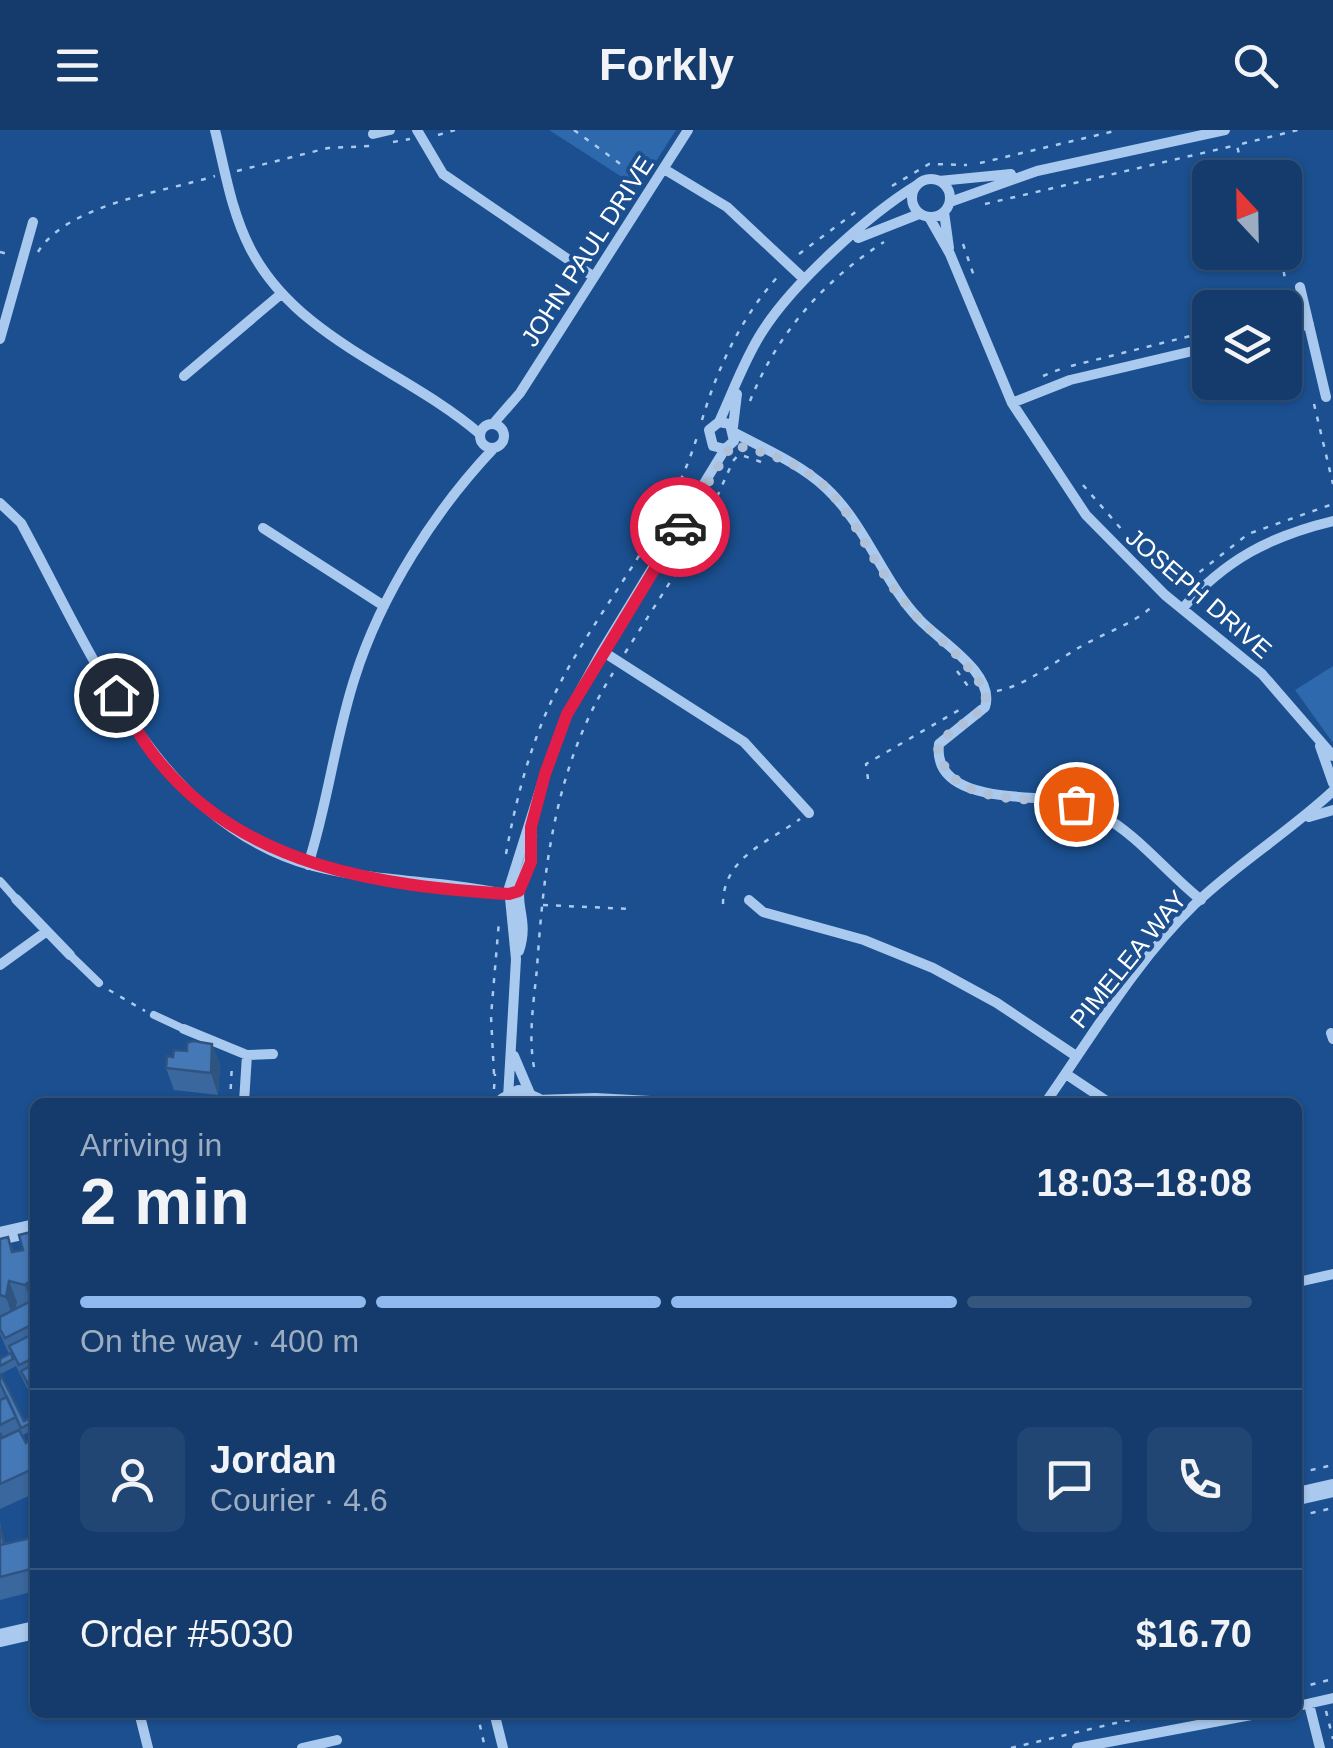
<!DOCTYPE html>
<meta charset="utf-8">
<style>
body{margin:0;font-family:Helvetica,sans-serif;background:#214673;color:#f1f3f6;height:100vh;display:flex;flex-direction:column;font-size:38px;white-space:nowrap}
*{box-sizing:border-box;margin:0}
p{font-size:32px;color:#9dadc1}
.icon{flex:none;width:55px;height:55px;fill:none;stroke:currentColor;stroke-width:2;stroke-linecap:round;stroke-linejoin:round}
.map{position:relative;flex:1;overflow:hidden}
.panel{position:absolute;left:30px;top:968px;width:1272px;height:620px;display:flex;flex-direction:column;background:#143b6b;border-radius:15px;box-shadow:0 2px 8px #0004,0 0 0 2px #33557e}
.panel>*{flex:none}
.needle{width:65px;rotate:338deg}
.fabs{position:absolute;left:1192px;top:30px;display:grid;gap:20px}
.fabs a{display:grid;place-items:center;width:110px;height:110px;border-radius:15px;background:#143b6b;box-shadow:0 2px 8px #0004,0 0 0 2px #33557e;font-size:50px}
.pin{position:absolute;display:grid;place-items:center;width:85px;height:85px;color:#fff;margin:-42px;border:5px solid #fff;border-radius:50%;box-shadow:0 2px 10px #0007}
.courier{position:absolute;display:grid;place-items:center;width:100px;height:100px;margin:-50px;border:8px solid #e11d48;border-radius:50%;background:#fff;color:#222;box-shadow:0 2px 12px #0007}
.summary em{font-style:normal;font-weight:700}
.summary div{display:flex;flex-direction:column-reverse}
.summary{display:flex;align-items:center;justify-content:space-between;height:170px;padding:0 50px}
h1{font-size:65px;font-weight:700;line-height:75px}
.bar{display:grid;grid-template-columns:repeat(4,1fr);gap:15px 10px;align-content:center;height:120px;padding:0 50px}
.bar i{height:12px;border-radius:8px;background:#33557e}
.bar .active{background:#90b9f0}
.bar p{grid-column:span 4}
.line{display:flex;align-items:center;gap:25px;padding:0 50px;border-top:2px solid #33557e}
.line div{flex:1}
.round{display:grid;place-items:center;flex:none;width:105px;height:105px;border-radius:15px;background:#214673}
header{display:flex;justify-content:space-between;align-items:center;height:130px;padding:0 50px;background:#143b6b;font-size:45px;font-weight:700}
.map>svg:first-child{display:block}
.green{fill:#2e69ad}
.lines{fill:none;stroke-linecap:round;stroke-linejoin:round}
.path{stroke:#a9c9ee;stroke-width:2.5;stroke-dasharray:5 8;stroke-linecap:butt}
.service{stroke:#a9c9ee;stroke-width:8}
.minor{stroke:#a9c9ee;stroke-width:10}
.tertiary{stroke:#a9c9ee;stroke-width:18}
.wall{fill:#3a679d}
.shaded-wall{fill:#305480}
.building{fill:#4478b7;stroke:#305480;stroke-width:2.5}
.done{stroke:#afc1d8;stroke-width:10;stroke-dasharray:0 18}
.route{stroke:#e11d48;stroke-width:12}
.labels{text-anchor:middle;dominant-baseline:central;stroke-width:8;stroke-linejoin:round;paint-order:stroke}
.street-label{font-size:25px;fill:#fff;stroke:#1b4f8f}
</style>
<header><svg class="icon" aria-label="menu" viewBox="0 0 24 24"><path d="M4 6h16M4 12h16M4 18h16"/></svg>Forkly<svg class="icon" aria-label="search" viewBox="0 0 24 24"><circle cx="10" cy="10" r="6"/><path d="M15 15l6 6"/></svg></header>
<div class="map">
<svg width="1333" height="1618" viewBox="0 0 1333 1618">
<rect width="100%" height="100%" fill="#1b4f8f"/>
<path class="green" d="M 549,0 L 676,0 L 639,58 Z
M 1333,536 L 1333,613 L 1295,560 Z"/>
<g class="lines">
<path class="path" d="M 574,0 L 641,49
M 438,5 L 455,0
M 393,12 L 410,9
M 980,33 L 1119,0
M 237,41 L 328,18 L 371,16
M 1244,48 L 1237,15 L 1298,0
M 892,56 L 929,34 L 967,35
M 985,74 L 1237,15
M 963,114 L 975,149
M 0,122 L 12,125
M 38,122 C 67,74 164,62 215,46
M 1267,122 L 1283,138 L 1286,154
M 799,124 L 861,78
M 1071,236 L 1210,201
M 1043,246 L 1063,238
M 750,271 C 777,204 823,151 884,112
M 1314,274 L 1333,354
M 702,290 C 718,236 742,186 780,144
M 744,326 L 764,333
M 1083,355 L 1136,416
M 1146,426 L 1175,454
M 1177,453 L 1187,452 L 1248,404 L 1333,374
M 625,523 L 700,405 L 733,331 L 743,320
M 957,541 L 970,559
M 997,561 C 1027,555 1054,532 1080,517 C 1105,502 1133,495 1155,474
M 868,649 L 866,634 L 959,580
M 506,724 C 518,657 536,594 570,535 C 613,460 671,391 697,307
M 723,774 C 723,727 769,712 800,689
M 543,775 L 631,779
M 109,860 L 145,881
M 534,937 C 528,905 534,870 537,838 C 544,733 556,633 613,543
M 494,944 L 491,886 L 499,791
M 494,959 L 495,944
M 230,972 L 232,934
M 1298,1343 L 1333,1335
M 1298,1386 L 1333,1378
M 1298,1558 L 1333,1549
M 1326,1581 L 1333,1609
M 477,1582 L 485,1618
M 1011,1618 L 1124,1591 L 1185,1582"/>
<path class="service" d="M 0,751 L 16,769
M 70,825 L 99,853
M 154,885 L 184,899"/>
<path class="minor" d="M 215,0 C 225,40 231,81 250,118 C 297,210 406,240 480,304
M 417,0 L 443,44 L 594,147
M 373,4 L 390,0
M 664,39 L 727,77 L 804,149
M912 68a19 19 0 1 1 38 0a19 19 0 1 1-38 0Z
M 939,51 L 1011,44
M 950,72 L 1037,41 L 1225,0
M 944,82 L 949,118
M 929,87 L 950,124 L 1012,273 L 1086,385 L 1165,465 L 1262,544 L 1333,626
M 858,108 L 919,84
M 1300,157 L 1326,267
M 1285,200 L 1309,194
M 0,209 L 33,92
M 184,246 L 281,164
M 1012,273 L 1070,250 L 1210,217
M 719,292 L 730,294 L 734,311 L 725,319 L 713,316 L 709,300 L 719,292 C 733,262 744,230 762,202 C 792,154 868,85 917,55
M 493,294 L 520,263 L 688,0
M480 306a12 12 0 1 1 24 0a12 12 0 1 1-24 0Z
M 733,297 L 737,264
M 735,303 C 767,320 800,334 826,358 C 866,395 882,450 919,489 C 938,510 996,543 985,577 L 939,614 C 932,672 1024,665 1057,670 C 1072,672 1087,678 1101,685 C 1138,705 1167,743 1201,770
M 0,373 L 21,393 C 91,521 157,694 313,736 C 375,752 438,750 500,763 L 519,761
M 263,398 L 384,476
M 1182,479 C 1225,430 1270,406 1333,391
M 602,521 L 744,612 L 809,683
M 1320,616 L 1333,653
M 1309,687 L 1333,680
M 308,735 C 328,673 335,608 355,547 C 381,465 435,380 494,318
M 16,769 L 70,825
M 749,770 L 763,782 L 864,810 L 933,838 L 997,873 L 1076,926
M 519,821 C 529,791 515,776 520,757 C 525,737 533,726 532,703
M 0,835 L 47,801
M 184,899 L 247,925 L 273,924
M 1331,903 L 1333,909
M 514,926 L 531,966
M 1066,944 L 1108,972
M 508,968 L 516,829 L 509,758 L 545,644 L 567,585 L 602,521 L 725,319
M 536,970 L 595,968 L 669,972
M 244,972 L 247,925
M 1046,972 C 1093,905 1135,832 1195,774 C 1238,733 1289,702 1333,661
M 1298,1152 L 1333,1144
M 1309,1574 L 1320,1618
M 1298,1576 L 1333,1568
M 139,1582 L 148,1618
M 494,1582 L 503,1618
M 302,1618 L 337,1610
M 1077,1618 L 1267,1582"/>
<path class="tertiary" d="M 504,972 L 519,964 L 537,972
M 0,1106 L 35,1098
M 1298,1366 L 1333,1358
M 0,1508 L 35,1500"/>
</g>
<path class="wall" d="M 212,914 L 220,935 L 218,965 L 174,960 L 166,938 L 173,927 L 187,921 Z
M 35,1101 L 35,1274 L 16,1236 L 1,1244 L 24,1291 L 35,1285 L 35,1299 L 23,1305 L 26,1313 L 35,1322 L 35,1363 L 0,1379 L 0,1229 L 9,1224 L 0,1204 L 0,1187 L 3,1186 L 0,1185 L 0,1109 L 8,1107 L 14,1122 L 23,1120 Z
M 0,1392 L 5,1414 L 35,1407 L 35,1461 L 0,1470 Z"/>
<path class="shaded-wall" d="M 212,914 L 220,935 L 218,965 L 211,943 Z
M 35,1147 L 35,1174 L 33,1176 L 25,1155 Z
M 9,1151 L 17,1172 L 13,1188 L 6,1167 Z"/>
<path class="building" d="M 193,911 L 212,914 L 211,943 L 166,938 L 167,926 L 173,927 L 174,920 L 187,921 L 187,913 Z
M 35,1101 L 35,1147 L 25,1155 L 9,1151 L 6,1167 L 0,1165 L 0,1109 L 8,1107 L 12,1122 L 23,1120 L 19,1105 Z
M 35,1169 L 35,1193 L 5,1208 L 0,1199 L 0,1187 Z
M 35,1203 L 35,1227 L 19,1235 L 9,1216 Z
M 11,1223 L 13,1229 L 0,1236 L 0,1229 Z
M 35,1234 L 35,1260 L 32,1261 L 21,1241 Z
M 0,1243 L 24,1291 L 35,1285 L 35,1291 L 21,1298 L 0,1253 Z
M 7,1267 L 16,1287 L 0,1295 L 0,1270 Z
M 19,1300 L 26,1313 L 29,1311 L 35,1322 L 35,1338 L 0,1354 L 0,1303 L 2,1308 Z
M 0,1396 L 4,1414 L 0,1415 Z
M 35,1407 L 35,1438 L 0,1447 L 0,1415 Z"/>
<g class="lines">
<path class="done" d="M 680,397 L 732,315 C 854,338 843,400 910,479 C 936,509 968,528 986,564 C 985,594 946,593 938,620 C 953,680 1031,665 1076,674"/>
<path class="route" d="M 116,565 C 129,586 141,610 157,629 C 243,737 380,756 509,764 L 519,761 L 531,732 L 531,697 L 545,644 L 567,584 L 680,397"/>
</g>
<g class="labels">
<g class="street-label">
<text transform="translate(587 121) rotate(-57)">JOHN PAUL DRIVE</text>
<text transform="translate(1199 463) rotate(41)">JOSEPH DRIVE</text>
<text transform="translate(1128 829) rotate(-51)">PIMELEA WAY</text>
</g>
</g>
</svg>
<div class="fabs">
<a><svg class="needle" viewBox="-14 -14 28 28"><path d="M0-13l5 13h-10z" fill="#e53935"/><path d="M0 13l5-13h-10z" fill="#9dadc1"/></svg></a>
<a><svg class="icon" aria-label="layers" viewBox="0 0 24 24"><path d="M12 4l9 5-9 5-9-5zM3 14l9 5 9-5"/></svg></a>
</div>
<div class="pin" style="left:1076px;top:674px;background:#ea580c"><svg class="icon" aria-label="bag" viewBox="0 0 24 24"><path d="M5 8h14l-1 12H6zM9 8a3 3 0 0 1 6 0"/></svg></div>
<div class="pin" style="left:116px;top:565px;background:#1f2937"><svg class="icon" aria-label="home" viewBox="0 0 24 24"><path d="M3 11l9-7 9 7M6 9v11h12V9"/></svg></div>
<div class="courier" style="left:680px;top:397px"><svg class="icon" aria-label="car" viewBox="0 0 24 24"><path d="M5 17H2v-5l4-1 3-4h7l3 4 3 1v5h-3M9 17h6M6 11h13"/><circle cx="7" cy="17" r="2"/><circle cx="17" cy="17" r="2"/></svg></div>
<section class="panel">
<div class="summary"><div><h1>2 min</h1><p>Arriving in</p></div><em>18:03–18:08</em></div>
<div class="bar"><i class="active"></i><i class="active"></i><i class="active"></i><i></i><p>On the way · 400 m</p></div>
<div class="line" style="height:180px"><a class="round"><svg class="icon" aria-label="person" viewBox="0 0 24 24"><circle cx="12" cy="8" r="4"/><path d="M4 21q1-7 8-7t8 7"/></svg></a><div><b>Jordan</b><p>Courier · 4.6</p></div><a class="round"><svg class="icon" aria-label="chat" viewBox="0 0 24 24"><path d="M4 5h16v11H9l-5 4z"/></svg></a><a class="round"><svg class="icon" aria-label="phone" viewBox="0 0 24 24"><path d="M5 4h4l2 5-3 2q2 4 5 5l2-3 5 2v4C11 20 4 13 5 4z"/></svg></a></div>
<div class="line" style="height:130px"><div>Order #5030</div><b>$16.70</b></div>
</section>
</div>
